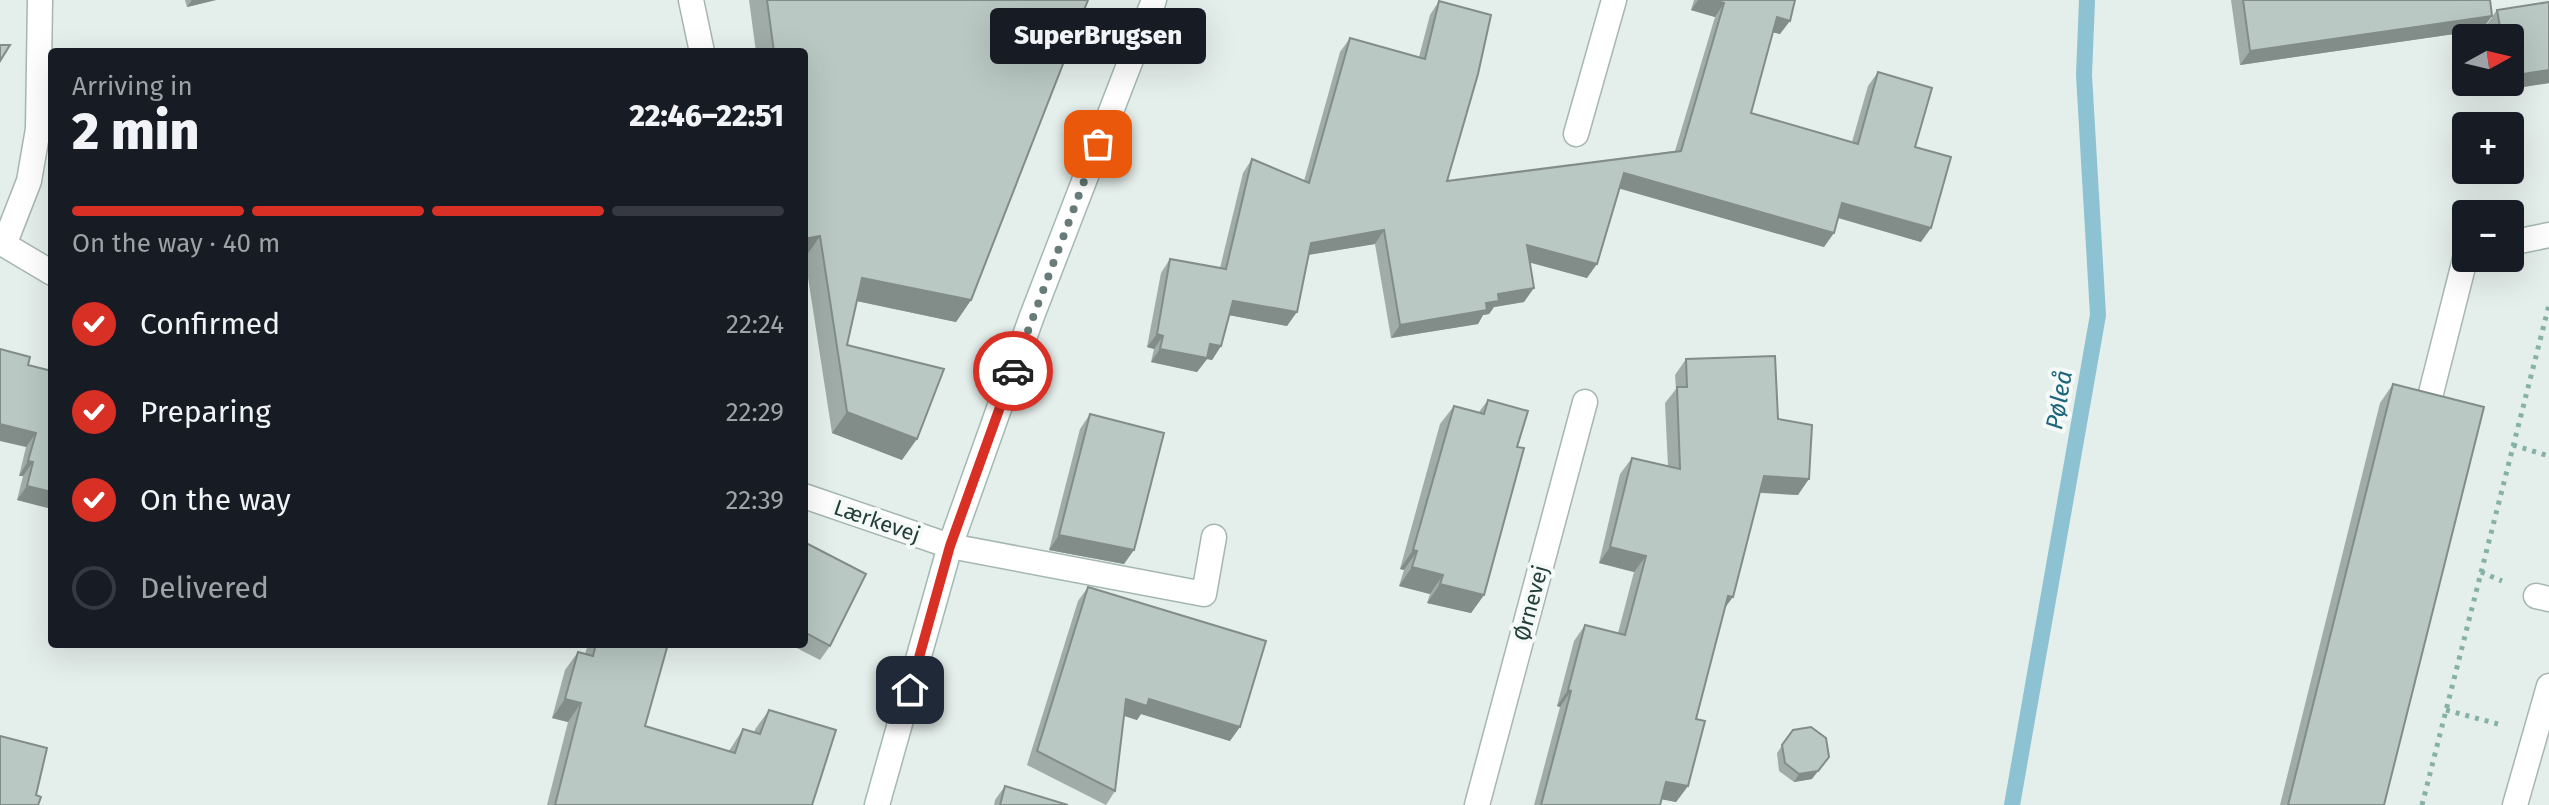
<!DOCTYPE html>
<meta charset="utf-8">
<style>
body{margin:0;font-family:"Fira Sans",sans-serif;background:#20242c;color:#f1f3f6;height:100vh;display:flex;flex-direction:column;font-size:30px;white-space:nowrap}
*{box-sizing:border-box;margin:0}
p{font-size:26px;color:#9ea1a6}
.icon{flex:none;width:44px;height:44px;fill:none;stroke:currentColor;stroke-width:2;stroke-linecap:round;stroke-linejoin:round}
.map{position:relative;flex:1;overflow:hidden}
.details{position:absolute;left:48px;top:48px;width:760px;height:600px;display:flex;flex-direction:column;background:#171b24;border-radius:8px;box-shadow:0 8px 32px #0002}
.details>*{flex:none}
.needle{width:52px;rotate:82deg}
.tools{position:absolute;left:2452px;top:24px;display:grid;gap:16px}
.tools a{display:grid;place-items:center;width:72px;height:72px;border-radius:8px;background:#171b24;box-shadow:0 8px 32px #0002;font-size:40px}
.pin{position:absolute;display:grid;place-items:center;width:68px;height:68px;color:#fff;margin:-34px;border-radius:16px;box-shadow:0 4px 12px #0006}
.courier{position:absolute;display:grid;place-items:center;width:80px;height:80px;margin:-40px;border:6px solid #d93025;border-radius:50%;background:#fff;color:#222;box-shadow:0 2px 10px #0007}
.bubble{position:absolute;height:56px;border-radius:8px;background:#171b24;box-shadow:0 8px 32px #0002;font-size:26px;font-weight:800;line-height:56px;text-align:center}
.head em{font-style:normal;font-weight:800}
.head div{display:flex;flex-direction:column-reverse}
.head{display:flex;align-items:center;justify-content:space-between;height:136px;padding:0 24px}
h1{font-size:52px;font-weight:800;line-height:60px}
.bar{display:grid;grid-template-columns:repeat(4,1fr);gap:12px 8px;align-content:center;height:96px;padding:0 24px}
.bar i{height:10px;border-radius:6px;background:#363941}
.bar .on{background:#d93025}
.bar p{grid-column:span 4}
ol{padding:0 24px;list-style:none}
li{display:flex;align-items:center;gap:24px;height:88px}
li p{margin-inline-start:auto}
li .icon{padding:8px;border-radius:50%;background:#d93025;color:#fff;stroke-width:4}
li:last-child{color:#9ea1a6}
li i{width:44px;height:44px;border:4px solid #363941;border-radius:50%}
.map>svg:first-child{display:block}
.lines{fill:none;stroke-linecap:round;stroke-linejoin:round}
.stream{stroke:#8dc2d2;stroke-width:16}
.lane-casing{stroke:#a6b6b2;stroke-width:27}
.street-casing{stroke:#a6b6b2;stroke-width:27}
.secondary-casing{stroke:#a2b9b3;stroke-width:27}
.path{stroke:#85b1a7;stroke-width:5;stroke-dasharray:4 6;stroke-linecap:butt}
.lane{stroke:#fff;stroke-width:24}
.street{stroke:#fff;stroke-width:24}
.secondary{stroke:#fff;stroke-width:24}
.wall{fill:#9faca8}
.shaded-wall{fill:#828c88}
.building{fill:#b9c8c3;stroke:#828c88;stroke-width:2}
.done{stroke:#677c78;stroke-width:8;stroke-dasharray:0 14.4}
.route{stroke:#d93025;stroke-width:10}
.labels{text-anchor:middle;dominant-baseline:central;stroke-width:8;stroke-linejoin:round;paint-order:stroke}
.street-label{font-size:22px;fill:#233f3a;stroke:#f5faf8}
.water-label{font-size:24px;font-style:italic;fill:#1d657c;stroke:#f5faf8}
</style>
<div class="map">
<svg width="2549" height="805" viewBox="0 0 2549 805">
<rect width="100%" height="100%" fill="#e4eeea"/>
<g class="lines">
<path class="stream" d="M 2012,805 L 2098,315 L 2084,75 L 2087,0"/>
<defs>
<path id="lane" d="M 950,546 L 1204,594 L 1214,537
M 2536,596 L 2549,599
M 2515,805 L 2549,686"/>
<path id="street" d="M 691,0 L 702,52
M 1576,134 L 1614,0
M 0,242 L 52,273
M 2510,243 L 2549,235
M 4,245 L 29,181 L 38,129 L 40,0
M 2431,393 L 2466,255
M 804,496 L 950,546
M 1477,805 L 1585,402"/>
<path id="secondary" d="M 877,805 L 950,546 L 1032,316 L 1154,0"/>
</defs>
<use href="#lane" class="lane-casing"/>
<use href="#street" class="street-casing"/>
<use href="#secondary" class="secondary-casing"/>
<path class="path" d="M 2513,445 L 2549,456
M 2481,572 L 2502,581
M 2446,710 L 2498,724
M 2422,805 L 2549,305"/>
<use href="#lane" class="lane"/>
<use href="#street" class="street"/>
<use href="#secondary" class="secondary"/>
</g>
<path class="wall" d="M 185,0 L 216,0 L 187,7 Z
M 749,0 L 1088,0 L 971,300 L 956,322 L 857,301 L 847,345 L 902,460 L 832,433 L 805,258 L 804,52 L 756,52 Z
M 1694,0 L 1795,0 L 1780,34 L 1773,32 L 1751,113 L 1852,142 L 1868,86 L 1878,72 L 1915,147 L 1921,242 L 1838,218 L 1824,247 L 1619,188 L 1587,278 L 1530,262 L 1524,302 L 1494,307 L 1489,314 L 1483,315 L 1478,324 L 1391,338 L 1375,244 L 1308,255 L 1287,326 L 1229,315 L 1221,346 L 1212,360 L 1207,359 L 1197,372 L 1151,362 L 1154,349 L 1147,347 L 1161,273 L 1170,259 L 1220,268 L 1243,173 L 1252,159 L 1304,181 L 1340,52 L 1350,38 L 1419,57 L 1430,15 L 1439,1 L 1447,181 L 1675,151 L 1715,17 L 1691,10 Z
M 2231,0 L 2490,0 L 2482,30 L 2240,65 Z
M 2497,10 L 2549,83 L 2498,91 L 2496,82 L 2510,82 L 2510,38 L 2490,38 L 2487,24 Z
M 1686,359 L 1778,419 L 1798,495 L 1760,493 L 1725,608 L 1696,719 L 1688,786 L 1676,802 L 1662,799 L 1660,805 L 1534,805 L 1560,707 L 1557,706 L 1574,641 L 1585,625 L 1618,633 L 1634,572 L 1599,563 L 1620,474 L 1632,458 L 1668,467 L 1665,403 L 1676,389 L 1675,375 Z
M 28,365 L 52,509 L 17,500 L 23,476 L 19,476 L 26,447 Z
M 2393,384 L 2384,805 L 2280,805 L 2380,403 Z
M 1488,400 L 1517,447 L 1484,595 L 1471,613 L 1427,603 L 1430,594 L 1399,586 L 1404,570 L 1400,569 L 1440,424 L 1454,406 L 1479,412 Z
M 1090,414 L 1124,564 L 1049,550 L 1080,429 Z
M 804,542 L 830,646 L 820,660 L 789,644 L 804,644 Z
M 1088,587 L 1230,741 L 1141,714 L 1137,720 L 1124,716 L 1115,791 L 1106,805 L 1027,765 L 1078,601 Z
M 588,644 L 668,644 L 645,726 L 729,751 L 743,729 L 754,732 L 756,728 L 769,710 L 812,805 L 547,805 L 568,722 L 552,718 L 565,670 L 578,652 L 585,654 Z
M 1793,730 L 1812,779 L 1794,782 L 1779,771 L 1777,753 Z
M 1005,786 L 1068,805 L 994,805 L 995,800 Z"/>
<path class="shaded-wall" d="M 192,0 L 216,0 L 187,7 Z
M 1698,0 L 1714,0 L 1724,3 L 1715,17 L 1691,10 Z
M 2492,16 L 2482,30 L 2240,65 L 2250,51 Z
M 1777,17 L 1790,21 L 1780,34 L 1767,31 Z
M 2549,70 L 2549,83 L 2498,91 L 2504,82 L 2510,82 L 2510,76 Z
M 1624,173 L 1834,233 L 1824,247 L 1614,187 Z
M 1842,203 L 1931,228 L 1921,242 L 1832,216 Z
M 1384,230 L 1375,244 L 1301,256 L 1311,243 Z
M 820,236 L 805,258 L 804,258 L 804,239 Z
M 1527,245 L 1597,264 L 1587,278 L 1517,259 Z
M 862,278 L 971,300 L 956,322 L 847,299 Z
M 1534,288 L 1524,302 L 1494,307 L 1489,314 L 1483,315 L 1478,324 L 1391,338 L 1400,325 L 1486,303 L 1498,294 Z
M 1233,301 L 1297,312 L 1287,326 L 1223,314 Z
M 1157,334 L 1163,336 L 1154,349 L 1147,347 Z
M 1210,344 L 1221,346 L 1212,360 L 1207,359 L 1197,372 L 1151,362 L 1160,349 Z
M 847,412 L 917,439 L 902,460 L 832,433 Z
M 0,424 L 36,433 L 26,447 L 0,441 Z
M 28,461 L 33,462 L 23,476 L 19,476 Z
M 1764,476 L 1809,479 L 1798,495 L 1753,492 Z
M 27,486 L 52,492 L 52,509 L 17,500 Z
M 1059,535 L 1134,550 L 1124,564 L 1049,550 Z
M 1610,547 L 1646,556 L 1634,572 L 1599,563 Z
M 1413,550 L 1417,551 L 1404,570 L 1400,569 Z
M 1412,567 L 1443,575 L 1430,594 L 1399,586 Z
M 1440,584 L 1484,595 L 1471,613 L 1427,603 Z
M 1728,596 L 1733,597 L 1721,613 Z
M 1568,690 L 1571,691 L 1560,707 L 1557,706 Z
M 565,699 L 581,703 L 568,722 L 552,718 Z
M 1126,699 L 1149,699 L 1240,727 L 1230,741 L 1141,714 L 1137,720 L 1116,713 Z
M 1829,757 L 1812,779 L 1794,782 L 1799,774 Z
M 1666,782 L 1688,786 L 1676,802 L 1655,798 Z"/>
<path class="building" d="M 767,0 L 1088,0 L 971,300 L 862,278 L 847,345 L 944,369 L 917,439 L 847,412 L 820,236 L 804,239 L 804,52 L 774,52 Z
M 1714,0 L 1795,0 L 1790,21 L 1777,17 L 1751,113 L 1858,144 L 1878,72 L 1932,88 L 1915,147 L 1951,157 L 1931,228 L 1842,203 L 1834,233 L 1624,173 L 1597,264 L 1527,245 L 1534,288 L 1498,294 L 1499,301 L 1486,303 L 1487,310 L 1400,325 L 1384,230 L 1311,243 L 1297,312 L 1233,301 L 1221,346 L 1210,344 L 1207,358 L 1160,349 L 1163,336 L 1157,334 L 1170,259 L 1226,269 L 1252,159 L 1309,183 L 1350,38 L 1425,59 L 1439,1 L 1491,15 L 1478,74 L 1447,181 L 1681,151 L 1724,3 Z
M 2243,0 L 2490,0 L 2492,16 L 2250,51 Z
M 2549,2 L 2549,70 L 2510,76 L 2510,38 L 2502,38 L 2497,10 Z
M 0,45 L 10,45 L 0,61 Z
M 0,349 L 30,357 L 28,365 L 52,371 L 52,492 L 27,486 L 33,462 L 28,461 L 36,433 L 0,424 Z
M 1775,356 L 1778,419 L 1812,425 L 1809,479 L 1764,476 L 1733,597 L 1728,596 L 1696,719 L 1705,721 L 1688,786 L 1666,782 L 1660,805 L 1541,805 L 1571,691 L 1568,690 L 1585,625 L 1625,635 L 1646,556 L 1610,547 L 1632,458 L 1680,469 L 1677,387 L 1687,387 L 1686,359 Z
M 2393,384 L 2484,407 L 2384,805 L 2288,805 Z
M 1488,400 L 1528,411 L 1517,447 L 1524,448 L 1484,595 L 1440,584 L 1443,575 L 1412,567 L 1417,551 L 1413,550 L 1454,406 L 1484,414 Z
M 1090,414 L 1164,433 L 1134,550 L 1059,535 Z
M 804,542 L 866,574 L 830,646 L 804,632 Z
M 1088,587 L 1266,641 L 1240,727 L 1149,699 L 1147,706 L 1126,699 L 1115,791 L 1037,751 Z
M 596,644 L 668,644 L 645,726 L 735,753 L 743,729 L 760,734 L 769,710 L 836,730 L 812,805 L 555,805 L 581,703 L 565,699 L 578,652 L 593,656 Z
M 1811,727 L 1826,738 L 1829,757 L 1818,771 L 1799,774 L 1785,763 L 1782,745 L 1793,730 Z
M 0,736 L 47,748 L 36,795 L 41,797 L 38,805 L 0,805 Z
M 1005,786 L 1068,805 L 1000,805 Z"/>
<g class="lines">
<path class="done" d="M 1013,371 L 1098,144"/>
<path class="route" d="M 910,690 L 950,546 L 1013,371"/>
</g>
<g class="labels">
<g class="street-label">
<text transform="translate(877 521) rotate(19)">Lærkevej</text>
<text transform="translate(1531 603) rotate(-75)">Ørnevej</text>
</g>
<g class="water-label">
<text transform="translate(2059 400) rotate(-80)">Pøleå</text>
</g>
</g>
</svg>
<div class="tools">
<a><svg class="needle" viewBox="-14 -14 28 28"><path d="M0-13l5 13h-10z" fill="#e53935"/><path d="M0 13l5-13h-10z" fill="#9ea1a6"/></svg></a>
<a>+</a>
<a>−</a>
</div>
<div class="pin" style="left:1098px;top:144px;background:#ea580c"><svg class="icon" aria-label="bag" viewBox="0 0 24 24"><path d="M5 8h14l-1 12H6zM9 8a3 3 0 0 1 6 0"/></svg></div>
<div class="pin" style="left:910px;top:690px;background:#1f2937"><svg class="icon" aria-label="home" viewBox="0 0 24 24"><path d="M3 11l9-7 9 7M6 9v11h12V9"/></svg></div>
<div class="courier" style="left:1013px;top:371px"><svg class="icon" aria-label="car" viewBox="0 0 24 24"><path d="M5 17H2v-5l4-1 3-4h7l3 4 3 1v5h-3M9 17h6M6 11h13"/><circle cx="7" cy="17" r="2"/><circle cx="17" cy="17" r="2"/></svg></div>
<div class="bubble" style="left:990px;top:8px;width:216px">SuperBrugsen</div>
<section class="details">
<div class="head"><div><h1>2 min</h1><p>Arriving in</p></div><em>22:46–22:51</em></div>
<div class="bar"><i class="on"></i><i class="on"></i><i class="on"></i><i></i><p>On the way · 40 m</p></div>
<ol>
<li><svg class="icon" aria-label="check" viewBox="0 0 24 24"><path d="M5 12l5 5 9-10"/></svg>Confirmed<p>22:24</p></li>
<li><svg class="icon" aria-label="check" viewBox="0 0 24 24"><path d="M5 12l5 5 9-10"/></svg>Preparing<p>22:29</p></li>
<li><svg class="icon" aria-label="check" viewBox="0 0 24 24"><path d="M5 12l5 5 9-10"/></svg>On the way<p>22:39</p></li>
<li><i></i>Delivered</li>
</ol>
</section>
</div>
